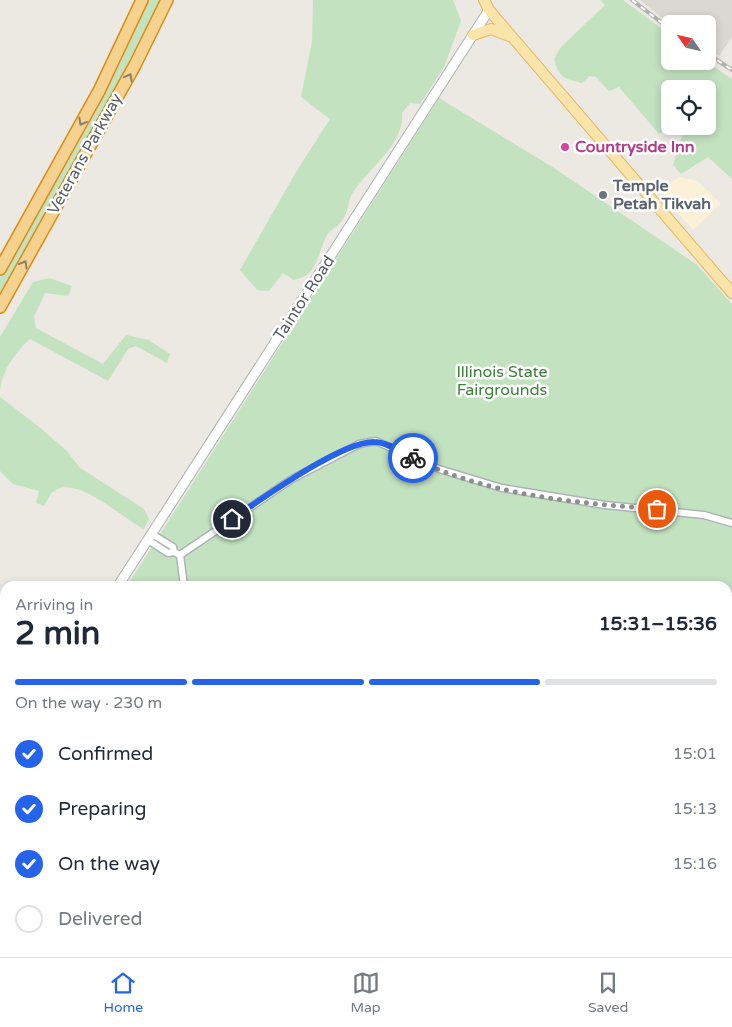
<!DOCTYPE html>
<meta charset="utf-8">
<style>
body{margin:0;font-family:"Varela Round",sans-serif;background:#f2f2f3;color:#1f2937;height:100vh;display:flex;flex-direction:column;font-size:19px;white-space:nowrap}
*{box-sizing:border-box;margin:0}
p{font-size:16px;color:#747a83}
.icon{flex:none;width:28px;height:28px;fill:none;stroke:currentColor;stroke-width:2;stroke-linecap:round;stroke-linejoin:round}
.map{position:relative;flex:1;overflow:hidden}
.details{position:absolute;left:0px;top:581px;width:732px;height:376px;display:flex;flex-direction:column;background:#fff;border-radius:15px 15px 0 0;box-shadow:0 2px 8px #0003}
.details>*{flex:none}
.needle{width:32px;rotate:304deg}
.buttons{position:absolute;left:661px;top:15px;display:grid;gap:10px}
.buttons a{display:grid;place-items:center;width:55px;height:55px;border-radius:8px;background:#fff;box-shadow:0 2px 8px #0003;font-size:25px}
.pin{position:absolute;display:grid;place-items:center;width:42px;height:42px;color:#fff;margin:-21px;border:2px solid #fff;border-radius:50%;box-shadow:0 1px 5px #0007}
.courier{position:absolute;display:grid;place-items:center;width:50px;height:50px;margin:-25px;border:4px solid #2563eb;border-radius:50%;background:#fff;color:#222;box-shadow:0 1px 6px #0007}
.head em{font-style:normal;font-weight:700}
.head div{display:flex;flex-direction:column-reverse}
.head{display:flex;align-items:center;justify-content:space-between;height:85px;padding:0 15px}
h1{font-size:32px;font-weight:700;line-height:38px}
.bar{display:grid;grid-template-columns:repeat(4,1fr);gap:8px 5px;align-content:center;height:60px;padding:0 15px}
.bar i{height:6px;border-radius:4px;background:#e0e1e3}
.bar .selected{background:#2563eb}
.bar p{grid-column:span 4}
ol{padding:0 15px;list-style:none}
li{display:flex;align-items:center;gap:15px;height:55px}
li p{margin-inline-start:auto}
li .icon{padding:5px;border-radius:50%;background:#2563eb;color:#fff;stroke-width:4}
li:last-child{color:#747a83}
li i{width:28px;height:28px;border:2px solid #e0e1e3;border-radius:50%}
.tabs{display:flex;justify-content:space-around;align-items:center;height:70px;border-top:1px solid #e0e1e3;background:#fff;font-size:14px;color:#747a83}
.tabs a{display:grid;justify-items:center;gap:2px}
.tabs .selected{color:#2563eb}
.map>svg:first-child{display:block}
.commercial{fill:#fbf0d8}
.industrial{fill:#dbd8d4}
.green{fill:#c3e2c0}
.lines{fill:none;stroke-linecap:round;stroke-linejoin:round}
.street-casing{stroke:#afb3b7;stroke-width:9}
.secondary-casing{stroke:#afb2b6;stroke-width:11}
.primary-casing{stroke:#e7b560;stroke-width:12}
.highway-casing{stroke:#df8b0f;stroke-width:14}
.street{stroke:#fff;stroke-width:6}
.secondary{stroke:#fff;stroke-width:9}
.primary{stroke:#f9e5aa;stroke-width:10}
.highway{stroke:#f5d290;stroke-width:11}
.rail-casing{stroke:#b0b1b2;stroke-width:4}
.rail{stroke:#fff;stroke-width:2;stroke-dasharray:5.5;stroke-linecap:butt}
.oneway{stroke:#888170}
.done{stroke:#8d8f8f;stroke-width:5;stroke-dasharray:0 9}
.route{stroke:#2563eb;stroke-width:6}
.hotel-dot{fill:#d1479c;stroke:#fff;stroke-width:2}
.worship-dot{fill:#6b7280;stroke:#fff;stroke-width:2}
.labels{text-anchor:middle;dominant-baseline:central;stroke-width:5;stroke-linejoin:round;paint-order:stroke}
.hotel-label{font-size:16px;font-weight:bold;fill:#b23c85;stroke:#fff;text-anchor:start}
.street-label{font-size:16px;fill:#5a5e62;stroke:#fff}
.worship-label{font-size:16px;font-weight:bold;fill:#5b616d;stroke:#fff;text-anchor:start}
.park-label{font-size:16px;fill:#3d813a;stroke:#fff}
</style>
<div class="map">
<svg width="732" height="957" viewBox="0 0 732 957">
<rect width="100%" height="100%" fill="#ece9e2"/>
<path class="commercial" d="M 679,177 L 698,181 L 721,204 L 693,230 L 659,192 Z"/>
<path class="industrial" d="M 640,0 L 732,0 L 732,37 L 719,56 L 708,48 L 708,24 L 670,24 Z"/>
<path class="green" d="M 147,0 L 162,0 L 141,45 L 0,297 L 0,278 C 50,190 112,95 147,0 Z
M 313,0 L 453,0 L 461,21 L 444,67 L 420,104 L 410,103 L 402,113 C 405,145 367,169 352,194 C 347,203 349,212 341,222 C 337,227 330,230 327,235 C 320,247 319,263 308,274 C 305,277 299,278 294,280 L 283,273 L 269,291 L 257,290 L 240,270 L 296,172 L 330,119 L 301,97 L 312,42 Z
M 600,0 L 623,0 L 670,35 L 670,61 L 705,61 L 732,79 L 732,179 L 708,157 L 681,174 L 673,165 L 685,126 L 708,126 L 708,89 L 670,89 L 670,125 L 659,134 L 619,87 L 609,91 L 596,77 L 590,76 L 582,83 C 564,79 559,77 554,59 L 561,47 L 605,5 Z
M 439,98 L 554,168 L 696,264 L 732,304 L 732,957 L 0,957 L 0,780 L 5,773 L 5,952 L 728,952 L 728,586 L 127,586 Z
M 49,278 L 72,286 L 68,296 L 45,293 L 34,317 L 36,328 L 103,364 L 126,335 L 149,340 L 170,354 L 167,363 L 136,346 L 128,349 L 108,381 L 30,339 C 15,353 3,369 0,390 L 0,337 L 33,282 Z
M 0,397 L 38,426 L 67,451 L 79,467 L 144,509 L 149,519 L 144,529 C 124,520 75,472 53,492 C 49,495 47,502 44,506 L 36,503 L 39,491 L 13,484 L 0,471 Z"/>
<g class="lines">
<defs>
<path id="street" d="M 152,534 L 173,547 L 174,552 L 180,555 L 184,586
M 148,540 L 168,553 L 174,552
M 180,555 L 292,479 L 359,444 L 376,441 L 439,469 L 502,488 L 605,505 L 704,515 L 732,523
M 0,857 L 5,852
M 728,870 L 732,867
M 319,952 L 326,957
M 453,952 L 457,957
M 108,957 L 111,952
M 515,957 L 516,952"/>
<path id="secondary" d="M 118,586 L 489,10
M 0,738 L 5,741
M 0,771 L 5,763"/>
<path id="primary" d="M 484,0 L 489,10 L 732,293
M 473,35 L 491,29 L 509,36"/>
<path id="highway" d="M 0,269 L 99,91 L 142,0
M 0,307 L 135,65 L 167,0"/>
</defs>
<use href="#street" class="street-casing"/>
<use href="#secondary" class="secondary-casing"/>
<use href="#primary" class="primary-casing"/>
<use href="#highway" class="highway-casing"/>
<use href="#street" class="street"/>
<use href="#secondary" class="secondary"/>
<use href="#primary" class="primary"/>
<use href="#highway" class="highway"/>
<defs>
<path id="rail" d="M 632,0 L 670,29
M 708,54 L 732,70"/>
</defs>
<use href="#rail" class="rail-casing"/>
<use href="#rail" class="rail"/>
</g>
<defs><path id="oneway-chevron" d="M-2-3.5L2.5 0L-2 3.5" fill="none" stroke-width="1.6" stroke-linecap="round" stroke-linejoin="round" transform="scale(1.25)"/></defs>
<g class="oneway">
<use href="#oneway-chevron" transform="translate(129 77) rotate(-61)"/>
<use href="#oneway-chevron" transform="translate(82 122) rotate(119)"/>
<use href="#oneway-chevron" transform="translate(24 264) rotate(-61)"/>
</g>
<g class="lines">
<path class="done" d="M 413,458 C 486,495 576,503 657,509"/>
<path class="route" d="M 232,519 C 260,500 342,441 374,442 C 387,442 401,452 413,458"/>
</g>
<circle class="hotel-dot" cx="565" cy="147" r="5"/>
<circle class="worship-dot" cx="603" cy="195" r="5"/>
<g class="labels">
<g class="hotel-label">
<text x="575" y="147">Countryside Inn</text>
</g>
<g class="street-label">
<text transform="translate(85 154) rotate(-61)">Veterans Parkway</text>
<text transform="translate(304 298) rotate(-57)">Taintor Road</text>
</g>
<g class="worship-label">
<text x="613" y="186">Temple<tspan x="613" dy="18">Petah Tikvah</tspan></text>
</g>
<g class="park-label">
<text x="502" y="372">Illinois State<tspan x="502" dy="18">Fairgrounds</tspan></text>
</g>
</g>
</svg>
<div class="buttons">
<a><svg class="needle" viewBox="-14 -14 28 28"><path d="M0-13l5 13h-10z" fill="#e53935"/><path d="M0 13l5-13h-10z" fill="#747a83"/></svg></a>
<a><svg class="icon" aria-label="locate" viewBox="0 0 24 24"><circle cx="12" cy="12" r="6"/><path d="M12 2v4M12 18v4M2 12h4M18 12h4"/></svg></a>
</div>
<div class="pin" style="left:657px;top:509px;background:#ea580c"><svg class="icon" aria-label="bag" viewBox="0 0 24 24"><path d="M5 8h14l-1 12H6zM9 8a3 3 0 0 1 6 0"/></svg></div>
<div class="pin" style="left:232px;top:519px;background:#1f2937"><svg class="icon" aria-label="home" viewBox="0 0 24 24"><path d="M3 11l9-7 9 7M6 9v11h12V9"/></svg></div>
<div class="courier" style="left:413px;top:458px"><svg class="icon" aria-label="bike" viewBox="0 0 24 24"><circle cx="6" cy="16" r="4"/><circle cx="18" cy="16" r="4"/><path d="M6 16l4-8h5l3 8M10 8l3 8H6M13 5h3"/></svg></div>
<section class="details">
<div class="head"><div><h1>2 min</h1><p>Arriving in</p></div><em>15:31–15:36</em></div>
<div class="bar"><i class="selected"></i><i class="selected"></i><i class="selected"></i><i></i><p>On the way · 230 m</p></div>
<ol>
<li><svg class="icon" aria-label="check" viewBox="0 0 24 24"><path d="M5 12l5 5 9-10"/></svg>Confirmed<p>15:01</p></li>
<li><svg class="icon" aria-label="check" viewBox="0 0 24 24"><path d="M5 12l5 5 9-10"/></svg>Preparing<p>15:13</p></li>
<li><svg class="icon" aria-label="check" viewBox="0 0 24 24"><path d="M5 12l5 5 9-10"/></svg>On the way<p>15:16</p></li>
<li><i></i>Delivered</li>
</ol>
</section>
</div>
<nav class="tabs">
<a class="selected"><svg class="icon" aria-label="home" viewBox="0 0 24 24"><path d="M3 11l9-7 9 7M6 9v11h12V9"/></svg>Home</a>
<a><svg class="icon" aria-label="map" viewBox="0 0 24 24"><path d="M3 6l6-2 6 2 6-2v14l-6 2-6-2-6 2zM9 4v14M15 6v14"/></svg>Map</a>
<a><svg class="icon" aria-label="saved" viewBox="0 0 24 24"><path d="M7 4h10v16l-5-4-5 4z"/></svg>Saved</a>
</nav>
